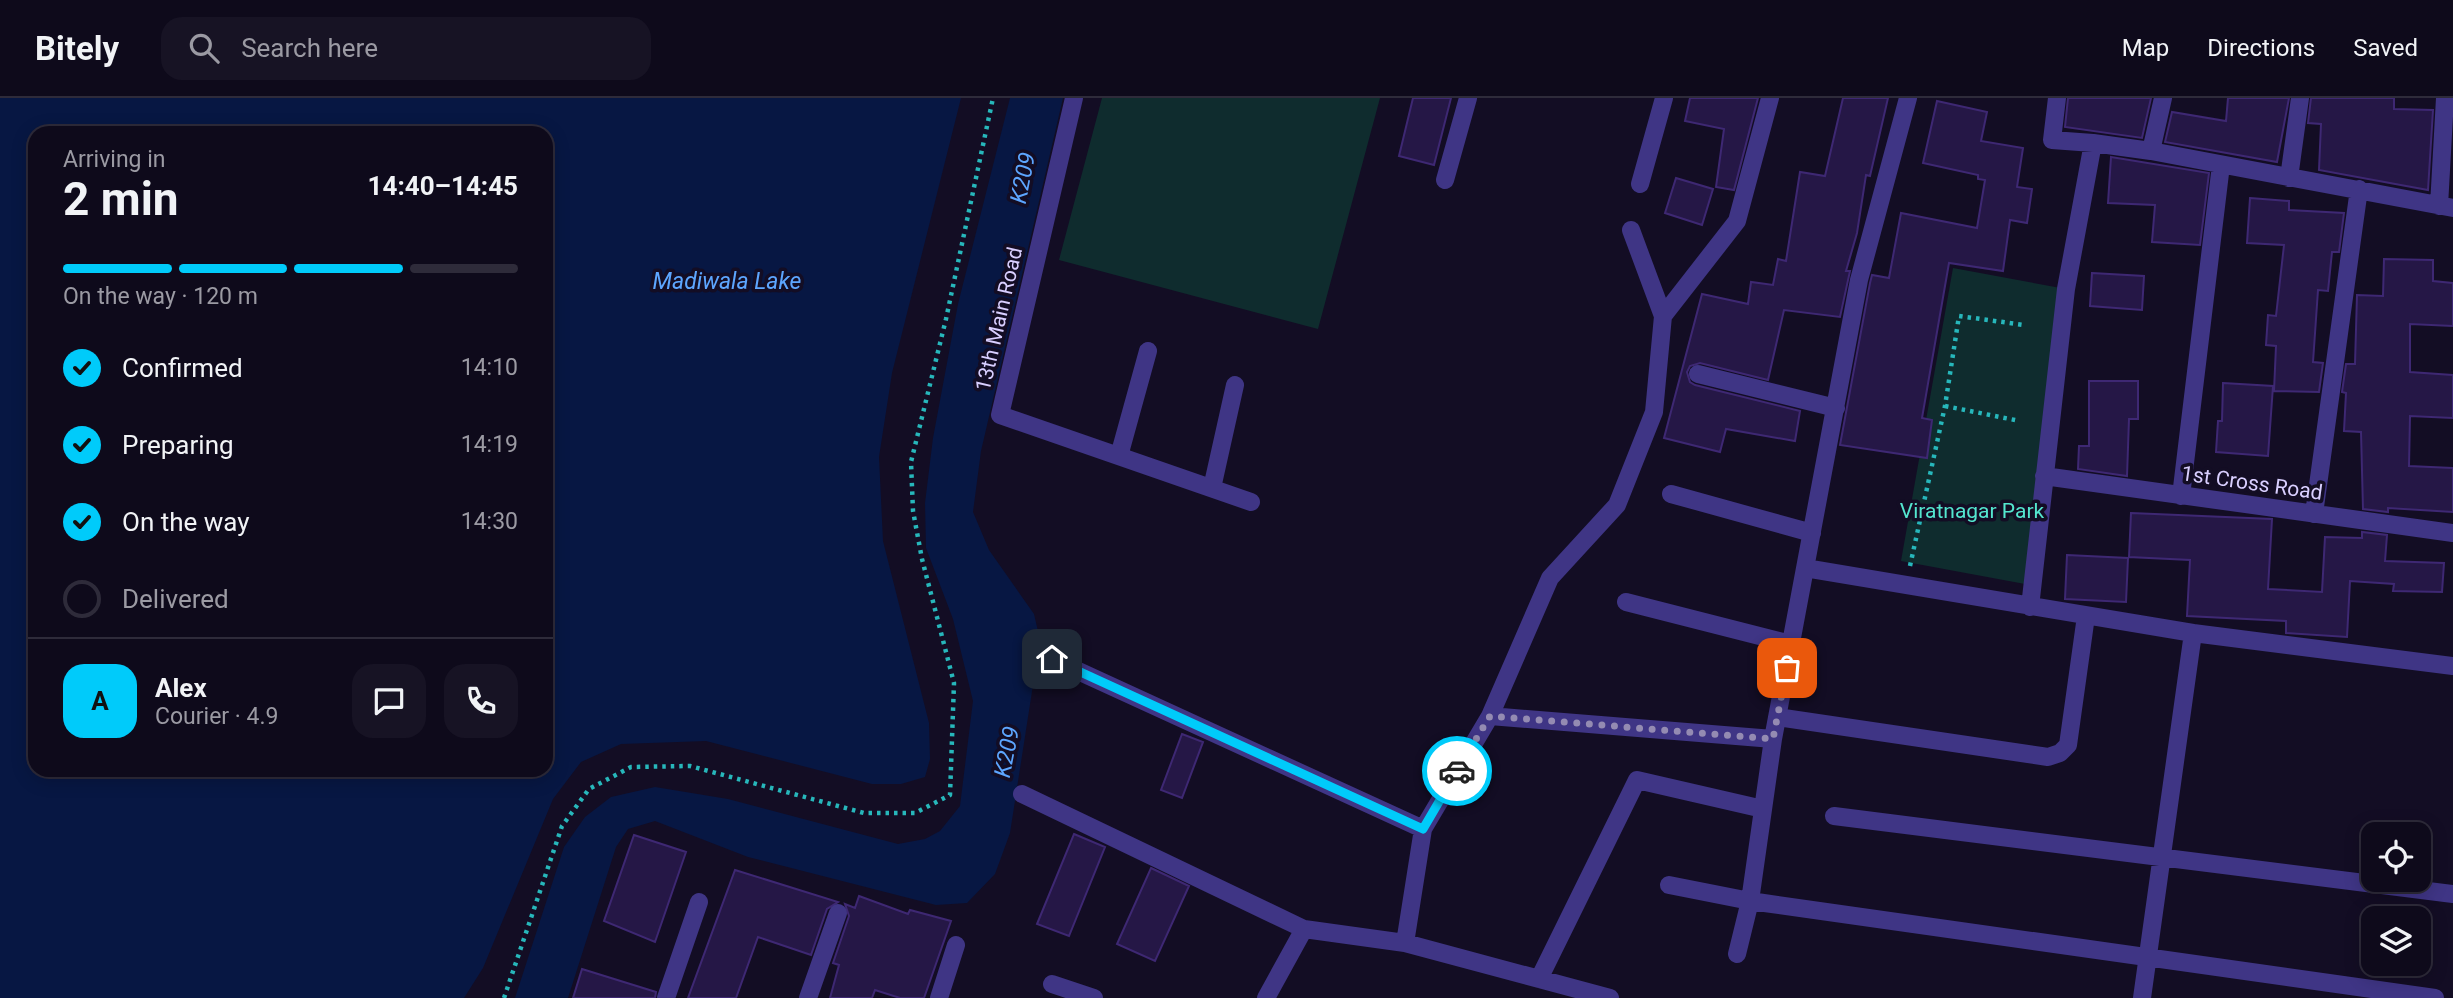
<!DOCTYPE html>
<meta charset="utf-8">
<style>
body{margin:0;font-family:Roboto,sans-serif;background:#171324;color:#f1f3f6;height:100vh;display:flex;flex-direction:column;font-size:26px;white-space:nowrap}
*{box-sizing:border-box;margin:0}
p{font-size:23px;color:#9b9aa3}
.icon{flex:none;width:38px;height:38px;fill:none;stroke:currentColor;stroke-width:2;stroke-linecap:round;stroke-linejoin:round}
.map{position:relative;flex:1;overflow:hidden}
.sheet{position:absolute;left:28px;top:28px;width:525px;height:651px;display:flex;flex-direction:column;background:#0e0a1b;border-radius:21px;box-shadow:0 4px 18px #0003,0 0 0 2px #2e2b3a}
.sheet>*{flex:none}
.controls{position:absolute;left:2361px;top:724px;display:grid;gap:14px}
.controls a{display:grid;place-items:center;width:70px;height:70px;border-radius:14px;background:#0e0a1b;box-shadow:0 4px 18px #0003,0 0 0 2px #2e2b3a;font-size:35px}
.pin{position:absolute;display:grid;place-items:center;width:60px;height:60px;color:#fff;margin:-30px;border-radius:14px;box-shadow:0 4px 10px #0006}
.courier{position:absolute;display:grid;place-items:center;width:70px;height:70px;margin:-35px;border:5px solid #00cbfa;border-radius:50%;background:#fff;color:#222;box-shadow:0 2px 9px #0007}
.headline em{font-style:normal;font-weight:700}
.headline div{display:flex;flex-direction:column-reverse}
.headline{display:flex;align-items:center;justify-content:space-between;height:119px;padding:0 35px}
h1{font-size:46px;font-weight:700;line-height:52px}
.bar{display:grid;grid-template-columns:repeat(4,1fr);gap:10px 7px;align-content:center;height:84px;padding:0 35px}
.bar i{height:9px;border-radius:5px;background:#2e2b3a}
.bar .on{background:#00cbfa}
.bar p{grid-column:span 4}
.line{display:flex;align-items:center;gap:18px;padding:0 35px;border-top:2px solid #2e2b3a}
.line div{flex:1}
.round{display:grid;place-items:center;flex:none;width:74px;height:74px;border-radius:21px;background:#171324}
ol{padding:0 35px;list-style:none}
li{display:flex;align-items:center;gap:21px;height:77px}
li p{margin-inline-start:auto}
li .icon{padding:7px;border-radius:50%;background:#00cbfa;color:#111;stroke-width:4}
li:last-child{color:#9b9aa3}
li i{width:38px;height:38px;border:4px solid #2e2b3a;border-radius:50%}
header{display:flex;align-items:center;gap:42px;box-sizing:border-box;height:98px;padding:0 35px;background:#0e0a1b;border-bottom:2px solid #2e2b3a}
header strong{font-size:33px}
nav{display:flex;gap:38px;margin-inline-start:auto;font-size:24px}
.search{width:490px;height:63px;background:#171324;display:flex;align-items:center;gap:18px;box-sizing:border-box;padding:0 24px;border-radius:21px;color:#9b9aa3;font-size:26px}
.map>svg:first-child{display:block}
.green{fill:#0f2c2e}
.water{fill:#071743;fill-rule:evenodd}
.building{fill:#251746;stroke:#3e2873;stroke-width:2}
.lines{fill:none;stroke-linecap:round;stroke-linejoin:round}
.path{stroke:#27b7bb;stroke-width:4.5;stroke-dasharray:3.5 5;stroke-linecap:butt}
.street{stroke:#3f3585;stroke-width:18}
.done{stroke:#948bb2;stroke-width:7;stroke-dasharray:0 12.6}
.route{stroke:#00cbfa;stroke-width:9}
.labels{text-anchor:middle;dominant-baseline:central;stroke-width:7;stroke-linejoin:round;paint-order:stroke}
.street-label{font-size:21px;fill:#d9cfff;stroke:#130d24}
.park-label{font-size:21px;fill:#54e6cf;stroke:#130d24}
.water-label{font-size:23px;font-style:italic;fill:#5da6ff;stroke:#130d24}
</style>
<header>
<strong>Bitely</strong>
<div class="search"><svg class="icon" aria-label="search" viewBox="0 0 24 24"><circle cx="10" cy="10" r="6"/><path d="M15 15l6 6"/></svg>Search here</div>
<nav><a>Map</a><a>Directions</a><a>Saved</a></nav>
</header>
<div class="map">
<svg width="2453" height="900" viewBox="0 0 2453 900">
<rect width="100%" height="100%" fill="#130d24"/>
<path class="green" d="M 1102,0 L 1380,0 L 1318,231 L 1059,162 Z
M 1953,170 L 2066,191 L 2025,486 L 1901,463 Z"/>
<path class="water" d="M 0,0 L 961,0 L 892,275 L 879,359 L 883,443 L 929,625 L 930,661 L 925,679 L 901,686 L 872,686 L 706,643 L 621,646 L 581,664 L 553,701 L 483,870 L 464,900 L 0,900 ZM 35,35 L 546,35 L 546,672 L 35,672 Z
M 1010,0 L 1063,0 L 981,353 L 973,414 L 989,452 L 1034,516 L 1040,542 L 1010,735 L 995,776 L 967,805 L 936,807 L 748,759 L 655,723 L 628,731 L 616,749 L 568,900 L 515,900 L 564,749 L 585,719 L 611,699 L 655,689 L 728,701 L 898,746 L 925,741 L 940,733 L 960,708 L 973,603 L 953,521 L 926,450 L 925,405 L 933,340 L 958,206 Z"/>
<path class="building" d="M 1413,0 L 1451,0 L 1434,67 L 1399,58 Z
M 1690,0 L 1758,0 L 1734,92 L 1716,89 L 1724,31 L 1685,23 Z
M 1843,0 L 1888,0 L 1870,78 L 1866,77 L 1857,135 L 1846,173 L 1850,173 L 1840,219 L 1784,212 L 1768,282 L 1700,265 L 1690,268 L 1687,274 L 1690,284 L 1695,287 L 1800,313 L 1795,343 L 1726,331 L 1720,354 L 1664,340 L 1702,196 L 1748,206 L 1751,184 L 1773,187 L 1778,161 L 1786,163 L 1800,74 L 1825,78 Z
M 2068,0 L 2151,0 L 2142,40 L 2065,29 Z
M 2228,0 L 2289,0 L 2277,64 L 2165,44 L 2172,14 L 2226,23 Z
M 2311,0 L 2394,0 L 2394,11 L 2433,12 L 2428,92 L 2319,72 L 2321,26 L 2308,25 Z
M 1937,3 L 1987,14 L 1981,43 L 2023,50 L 2017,89 L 2032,91 L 2027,125 L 2010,122 L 2003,173 L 1949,165 L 1922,320 L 1932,322 L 1927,360 L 1840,347 L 1870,185 L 1872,177 L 1889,180 L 1901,115 L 1977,130 L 1985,82 L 1978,81 L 1978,77 L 1923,65 Z
M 2111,59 L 2209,75 L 2200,147 L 2152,144 L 2155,107 L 2108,105 Z
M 1676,80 L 1713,91 L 1702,127 L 1665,115 Z
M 2250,100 L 2289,103 L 2289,112 L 2344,115 L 2339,154 L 2332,154 L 2328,193 L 2318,192 L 2313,264 L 2323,265 L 2319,294 L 2274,293 L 2276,248 L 2266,247 L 2268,217 L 2276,218 L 2284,147 L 2247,145 Z
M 2384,161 L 2433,162 L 2433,183 L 2453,185 L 2453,228 L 2410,226 L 2410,274 L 2453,277 L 2453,320 L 2410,318 L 2409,368 L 2453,370 L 2453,414 L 2388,410 L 2388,414 L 2363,411 L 2361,334 L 2344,333 L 2346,295 L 2342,294 L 2346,266 L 2355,266 L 2357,197 L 2383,198 Z
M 2092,175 L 2144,178 L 2142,212 L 2090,208 Z
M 2089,283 L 2138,283 L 2138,321 L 2129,321 L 2127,378 L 2078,371 L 2079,348 L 2089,348 Z
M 2223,285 L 2273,288 L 2268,358 L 2216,354 L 2218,323 L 2222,323 Z
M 2131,415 L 2272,421 L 2268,491 L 2322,494 L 2325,439 L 2362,440 L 2362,434 L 2387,437 L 2385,463 L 2444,465 L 2442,494 L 2393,493 L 2394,486 L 2350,483 L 2347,539 L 2286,535 L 2286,523 L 2187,518 L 2190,462 L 2129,459 Z
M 2067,457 L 2128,460 L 2126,504 L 2065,501 Z
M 1182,636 L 1203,644 L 1182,700 L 1161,692 Z
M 1074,736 L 1105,749 L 1069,838 L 1037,826 Z
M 634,737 L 686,754 L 655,844 L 604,823 Z
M 1151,770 L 1189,788 L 1155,863 L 1117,846 Z
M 735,772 L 838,804 L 827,811 L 811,857 L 758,839 L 736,900 L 688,900 Z
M 859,798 L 908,816 L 910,812 L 951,823 L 924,900 L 900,900 L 875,892 L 872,900 L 830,900 L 839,867 L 833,865 L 849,818 L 845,806 L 855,810 Z
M 582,871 L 656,894 L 655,900 L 573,900 Z"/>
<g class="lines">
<path class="path" d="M 1945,308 L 2020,323
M 1910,468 L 1945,308 L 1959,218 L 2024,227
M 504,900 L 562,728 L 589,691 L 631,669 L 690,668 L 864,715 L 915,715 L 950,697 L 954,585 L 922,461 L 913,413 L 911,364 L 946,221 L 993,0"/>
<path class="street" d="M 1074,0 L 1000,317 L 1251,404
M 1908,0 L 1859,182 L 1773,641 L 1750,803 L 2435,900
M 2093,45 L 2151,53 L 2453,110
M 2151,53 L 2163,0
M 2289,80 L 2300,0
M 1445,82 L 1468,0
M 1640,86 L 1664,0
M 2439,108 L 2445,0
M 1663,218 L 1737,123 L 1770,0
M 1698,276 L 1836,310
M 1119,358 L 1148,253
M 2044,378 L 2453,435
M 1212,390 L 1235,287
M 1671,396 L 1812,435
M 2181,398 L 2221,67
M 2314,416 L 2359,91
M 1805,470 L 2193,535
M 1626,504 L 1791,546
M 2030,509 L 2066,191 L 2093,45 L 2052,42 L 2057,0
M 1052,561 L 1423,731
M 1490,618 L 1773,641
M 1777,619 L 2048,659 L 2060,655 L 2068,647 L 2086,518
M 1022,696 L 1304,831
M 1834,718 L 2453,796
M 1669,787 L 1750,803 L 1737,856
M 1405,845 L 1423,731 L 1490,618 L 1550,480 L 1617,407 L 1654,314 L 1663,218 L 1631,132
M 1539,881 L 1637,682 L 1763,711
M 1052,886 L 1094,900
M 666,900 L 699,804
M 808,900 L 838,815
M 939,900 L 956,847
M 1266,900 L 1304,831 L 1405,845 L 1610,900
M 2142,900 L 2193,535 L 2453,568"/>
</g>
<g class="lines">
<path class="done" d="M 1457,673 L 1490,618 L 1773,641 L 1787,570"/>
<path class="route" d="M 1052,561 L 1423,731 L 1457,673"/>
</g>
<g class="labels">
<g class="street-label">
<text transform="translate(999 221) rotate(-77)">13th Main Road</text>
<text transform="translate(2252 385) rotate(8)">1st Cross Road</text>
</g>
<g class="park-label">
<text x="1972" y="413">Viratnagar Park</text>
</g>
<g class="water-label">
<text transform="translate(1023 80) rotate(-79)">K209</text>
<text x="727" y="183">Madiwala Lake</text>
<text transform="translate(1007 654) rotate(-79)">K209</text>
</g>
</g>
</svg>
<div class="controls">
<a><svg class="icon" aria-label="locate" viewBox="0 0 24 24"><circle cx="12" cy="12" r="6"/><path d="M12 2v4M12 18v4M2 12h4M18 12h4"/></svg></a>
<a><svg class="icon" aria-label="layers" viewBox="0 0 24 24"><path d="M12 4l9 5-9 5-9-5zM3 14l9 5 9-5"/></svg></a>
</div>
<div class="pin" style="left:1787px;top:570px;background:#ea580c"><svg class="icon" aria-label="bag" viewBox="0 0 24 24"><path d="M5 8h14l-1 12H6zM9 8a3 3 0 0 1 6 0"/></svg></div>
<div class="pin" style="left:1052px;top:561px;background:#1f2937"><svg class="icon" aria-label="home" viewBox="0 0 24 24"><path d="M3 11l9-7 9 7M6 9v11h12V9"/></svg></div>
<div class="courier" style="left:1457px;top:673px"><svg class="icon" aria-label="car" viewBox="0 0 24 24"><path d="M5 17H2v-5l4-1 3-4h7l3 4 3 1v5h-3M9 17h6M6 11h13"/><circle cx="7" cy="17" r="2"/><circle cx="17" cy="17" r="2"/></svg></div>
<section class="sheet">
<div class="headline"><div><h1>2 min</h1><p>Arriving in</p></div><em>14:40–14:45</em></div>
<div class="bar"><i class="on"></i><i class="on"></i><i class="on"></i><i></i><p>On the way · 120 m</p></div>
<ol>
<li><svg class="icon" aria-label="check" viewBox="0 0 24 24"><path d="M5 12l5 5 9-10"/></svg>Confirmed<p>14:10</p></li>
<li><svg class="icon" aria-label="check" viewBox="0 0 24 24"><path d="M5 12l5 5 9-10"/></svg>Preparing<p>14:19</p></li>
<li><svg class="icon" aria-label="check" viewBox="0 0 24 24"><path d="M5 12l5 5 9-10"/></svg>On the way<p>14:30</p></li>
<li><i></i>Delivered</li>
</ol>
<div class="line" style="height:126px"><b class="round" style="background:#00cbfa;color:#111">A</b><div><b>Alex</b><p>Courier · 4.9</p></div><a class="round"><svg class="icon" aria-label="chat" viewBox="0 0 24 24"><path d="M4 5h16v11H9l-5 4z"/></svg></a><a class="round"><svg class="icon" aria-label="phone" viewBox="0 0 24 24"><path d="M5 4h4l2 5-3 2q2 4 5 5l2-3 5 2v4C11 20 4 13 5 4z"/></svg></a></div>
</section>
</div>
